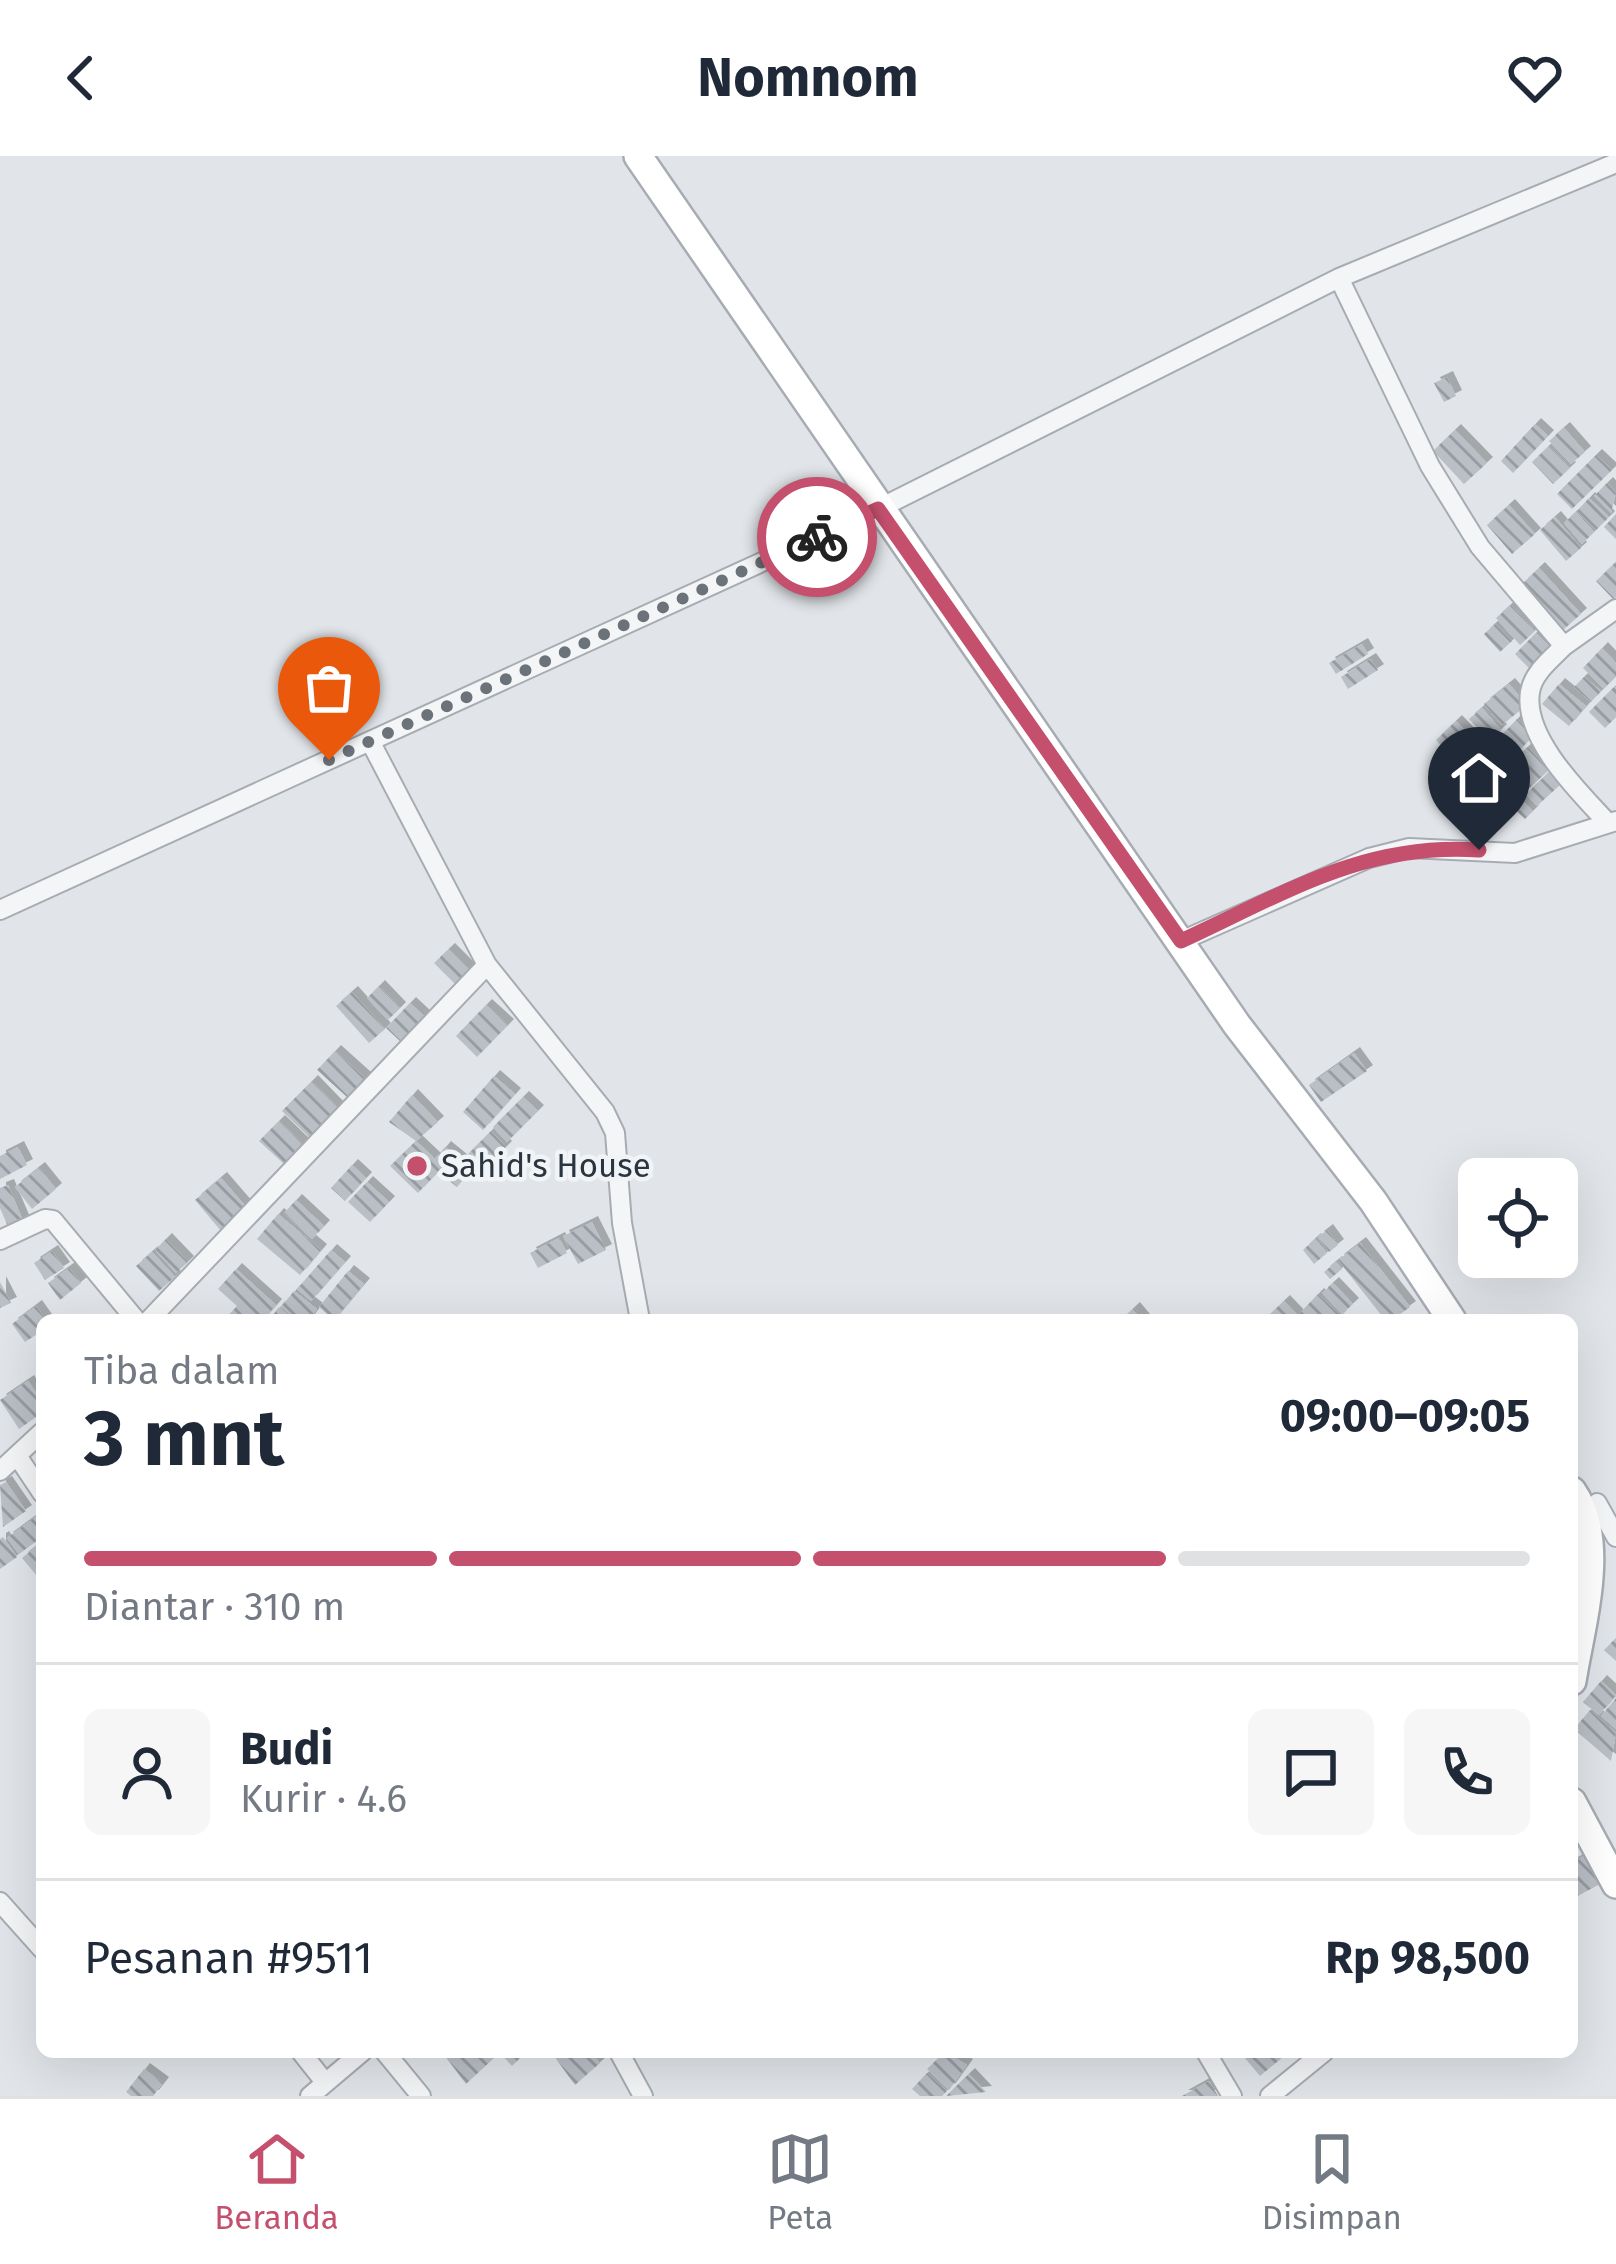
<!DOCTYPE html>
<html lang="id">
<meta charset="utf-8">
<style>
body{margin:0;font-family:"Fira Sans",sans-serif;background:#f6f6f7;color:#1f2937;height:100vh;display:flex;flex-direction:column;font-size:45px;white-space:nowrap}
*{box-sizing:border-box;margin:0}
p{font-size:39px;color:#747a83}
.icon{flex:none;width:66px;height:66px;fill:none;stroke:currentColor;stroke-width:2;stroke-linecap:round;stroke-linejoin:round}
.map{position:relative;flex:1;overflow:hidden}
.panel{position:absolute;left:36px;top:1158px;width:1542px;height:744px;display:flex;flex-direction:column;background:#fff;border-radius:18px;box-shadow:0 12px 48px #0002}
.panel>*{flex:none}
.buttons{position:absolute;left:1458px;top:1002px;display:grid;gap:24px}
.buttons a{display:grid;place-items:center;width:120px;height:120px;border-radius:18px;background:#fff;box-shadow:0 12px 48px #0002;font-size:60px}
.pin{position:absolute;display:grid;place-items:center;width:102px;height:102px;color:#fff;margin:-123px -51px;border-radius:50% 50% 50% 0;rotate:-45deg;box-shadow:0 0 12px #0007}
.pin .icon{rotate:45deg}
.courier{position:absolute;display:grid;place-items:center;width:120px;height:120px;margin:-60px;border:9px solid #c4506e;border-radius:50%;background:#fff;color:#222;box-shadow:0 3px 15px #0007}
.overview em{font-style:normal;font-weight:700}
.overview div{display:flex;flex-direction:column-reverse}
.overview{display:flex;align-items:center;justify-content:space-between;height:204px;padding:0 48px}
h1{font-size:78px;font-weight:700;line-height:90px}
.bar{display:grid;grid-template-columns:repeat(4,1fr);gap:18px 12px;align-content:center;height:144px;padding:0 48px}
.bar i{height:15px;border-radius:9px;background:#e0e1e3}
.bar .selected{background:#c4506e}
.bar p{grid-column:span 4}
.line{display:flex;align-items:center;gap:30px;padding:0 48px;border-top:3px solid #e0e1e3}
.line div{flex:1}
.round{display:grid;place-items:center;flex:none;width:126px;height:126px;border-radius:18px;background:#f6f6f7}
header{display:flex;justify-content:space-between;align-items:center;height:156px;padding:0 48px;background:#fff;font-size:54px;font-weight:700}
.menu{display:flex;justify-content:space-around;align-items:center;height:168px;border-top:3px solid #e0e1e3;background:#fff;font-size:33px;color:#747a83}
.menu a{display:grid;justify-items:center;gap:6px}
.menu .selected{color:#c4506e}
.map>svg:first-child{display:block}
.building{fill:url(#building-back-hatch);filter:url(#shadow)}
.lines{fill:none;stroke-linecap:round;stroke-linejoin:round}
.street-casing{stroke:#a7acb3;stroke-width:22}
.secondary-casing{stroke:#a7acb3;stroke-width:32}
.street{stroke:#f4f5f7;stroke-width:18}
.secondary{stroke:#fff;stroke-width:27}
.done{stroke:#6b727a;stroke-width:12;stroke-dasharray:0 21.6}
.route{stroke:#c4506e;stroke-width:15}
.poi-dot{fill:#c4506e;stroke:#f1f4f6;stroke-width:4.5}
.labels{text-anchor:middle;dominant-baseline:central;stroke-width:9;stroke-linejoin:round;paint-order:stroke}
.poi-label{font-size:33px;fill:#2b343f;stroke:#f1f4f6;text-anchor:start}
</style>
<header><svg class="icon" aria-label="back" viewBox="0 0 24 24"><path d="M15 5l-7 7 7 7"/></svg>Nomnom<svg class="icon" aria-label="heart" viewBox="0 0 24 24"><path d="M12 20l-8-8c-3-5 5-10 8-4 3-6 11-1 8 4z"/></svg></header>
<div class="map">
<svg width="1616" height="1940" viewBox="0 0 1616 1940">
<defs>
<pattern id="building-back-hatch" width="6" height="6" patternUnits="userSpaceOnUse" patternTransform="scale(3)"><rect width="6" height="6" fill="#b9bfc5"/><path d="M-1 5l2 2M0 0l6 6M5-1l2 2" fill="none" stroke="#979ca1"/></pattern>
<filter id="shadow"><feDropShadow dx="6" dy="-6" stdDeviation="0" flood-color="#0004"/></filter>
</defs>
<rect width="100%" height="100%" fill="#e1e5e9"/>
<path class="building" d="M 1447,221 L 1456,240 L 1444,246 L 1434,227 Z
M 1535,268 L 1548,280 L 1513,317 L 1501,305 Z
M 1564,272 L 1585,296 L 1571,308 L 1549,285 Z
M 1455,274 L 1487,307 L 1464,328 L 1433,295 Z
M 1549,290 L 1570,312 L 1553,328 L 1532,306 Z
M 1596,299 L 1612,314 L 1572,353 L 1557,338 Z
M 1607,327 L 1616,337 L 1611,357 L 1594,340 Z
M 1589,342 L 1609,361 L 1596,374 L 1577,355 Z
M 1509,349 L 1535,378 L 1512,398 L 1487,369 Z
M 1576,356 L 1594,376 L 1582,388 L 1564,367 Z
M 1616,358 L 1616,383 L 1604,371 Z
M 1555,361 L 1581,392 L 1566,405 L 1540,374 Z
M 1616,406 L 1616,441 L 1613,443 L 1596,425 Z
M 1539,412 L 1581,458 L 1563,474 L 1522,428 Z
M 1511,449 L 1535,475 L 1520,489 L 1496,462 Z
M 1495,468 L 1512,485 L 1500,496 L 1484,478 Z
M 1536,477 L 1551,492 L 1530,513 L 1515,498 Z
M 1362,488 L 1368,498 L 1336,518 L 1329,507 Z
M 1602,492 L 1616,507 L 1616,520 L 1604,533 L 1583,512 Z
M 1370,503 L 1378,514 L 1348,533 L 1341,521 Z
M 1584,521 L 1601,535 L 1591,546 L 1574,531 Z
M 1509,528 L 1527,549 L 1502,569 L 1484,548 Z
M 1559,528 L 1586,550 L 1569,570 L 1542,548 Z
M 1616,529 L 1616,561 L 1605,572 L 1589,556 Z
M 1482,552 L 1501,574 L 1489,585 L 1469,563 Z
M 1517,563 L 1534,579 L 1512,602 L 1496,585 Z
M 1456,565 L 1474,584 L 1453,603 L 1436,584 Z
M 1492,584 L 1505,599 L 1484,620 L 1468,602 Z
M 1528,591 L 1549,614 L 1521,640 L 1500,617 Z
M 1550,615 L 1561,628 L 1537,650 L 1526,638 Z
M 1498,619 L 1518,641 L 1506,652 L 1487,629 Z
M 1521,644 L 1533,655 L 1525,663 L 1513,652 Z
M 449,793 L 470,814 L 455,828 L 434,807 Z
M 379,830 L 400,852 L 388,864 L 367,842 Z
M 352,836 L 385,873 L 369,887 L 336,850 Z
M 410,847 L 426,862 L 402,887 L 386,872 Z
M 486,849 L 508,869 L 477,901 L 456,880 Z
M 335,895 L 365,922 L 347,941 L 317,914 Z
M 1354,897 L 1367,915 L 1321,946 L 1309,929 Z
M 494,920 L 515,938 L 483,974 L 463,956 Z
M 312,925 L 341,955 L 312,984 L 282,955 Z
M 412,939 L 438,966 L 416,985 L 435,1003 L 445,991 L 472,1013 L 457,1031 L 438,1016 L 418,1037 L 390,1010 L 416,985 L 389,966 Z
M 523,941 L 538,955 L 507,986 L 493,971 Z
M 279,965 L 303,988 L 284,1008 L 259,985 Z
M 491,975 L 506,991 L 482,1015 L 467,999 Z
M 18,991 L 27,1009 L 0,1023 L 0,1000 Z
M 352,1009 L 366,1022 L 345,1045 L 331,1032 Z
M 39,1012 L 56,1033 L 32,1053 L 15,1031 Z
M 221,1022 L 247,1052 L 221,1075 L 195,1044 Z
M 367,1026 L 389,1046 L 370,1066 L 348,1046 Z
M 8,1029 L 24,1067 L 9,1073 L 0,1052 L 0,1032 Z
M 296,1044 L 324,1070 L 312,1083 L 284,1057 Z
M 278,1058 L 321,1094 L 300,1119 L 257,1083 Z
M 592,1066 L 606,1094 L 578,1108 L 563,1080 Z
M 1327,1074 L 1338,1089 L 1329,1096 L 1318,1081 Z
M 559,1082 L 567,1097 L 538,1112 L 530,1097 Z
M 166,1083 L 188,1106 L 176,1117 L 155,1094 Z
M 1315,1083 L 1327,1097 L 1314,1108 L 1303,1094 Z
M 1360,1087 L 1410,1151 L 1392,1164 L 1385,1164 L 1338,1104 Z
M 331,1094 L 345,1106 L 311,1145 L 297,1133 Z
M 52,1095 L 64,1112 L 45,1124 L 34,1107 Z
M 152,1096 L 175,1121 L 159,1135 L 136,1110 Z
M 1336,1106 L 1342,1113 L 1330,1123 L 1324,1116 Z
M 69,1112 L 81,1127 L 60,1144 L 48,1127 Z
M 236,1113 L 276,1149 L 263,1164 L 224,1164 L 237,1150 L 218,1133 Z
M 348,1115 L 364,1128 L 334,1164 L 319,1151 Z
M 0,1126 L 11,1147 L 0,1152 Z
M 1333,1127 L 1353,1148 L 1342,1158 L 1322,1137 Z
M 294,1135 L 317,1153 L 309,1164 L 298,1164 L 281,1151 Z
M 1318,1138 L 1341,1160 L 1337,1164 L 1306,1164 L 1299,1158 Z
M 1284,1145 L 1302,1164 L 1264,1164 Z
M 36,1150 L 46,1164 L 42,1175 L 25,1186 L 12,1168 Z
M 279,1151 L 282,1154 L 294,1164 L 269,1164 Z
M 1134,1152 L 1144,1164 L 1121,1164 Z
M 28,1225 L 42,1245 L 42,1257 L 19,1273 L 0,1244 Z
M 6,1326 L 26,1355 L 3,1371 L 0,1329 Z
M 42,1356 L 42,1381 L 19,1398 L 7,1382 Z
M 3,1381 L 17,1401 L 0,1413 L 0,1383 Z
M 42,1386 L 42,1426 L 22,1402 Z
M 1616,1482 L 1616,1505 L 1604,1494 Z
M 1601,1525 L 1616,1539 L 1599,1559 L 1583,1546 Z
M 1616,1542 L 1616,1573 L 1601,1560 Z
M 1590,1554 L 1616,1577 L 1611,1605 L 1574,1573 Z
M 1584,1700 L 1600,1728 L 1572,1743 L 1572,1707 Z
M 442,1896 L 490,1896 L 495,1901 L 466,1928 Z
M 499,1896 L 526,1896 L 512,1910 Z
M 551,1896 L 590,1896 L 600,1907 L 575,1929 Z
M 945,1896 L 967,1909 L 949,1934 L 927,1913 Z
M 1249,1896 L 1289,1896 L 1260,1920 L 1244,1901 Z
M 144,1913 L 163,1927 L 153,1940 L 131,1940 L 126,1936 Z
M 927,1917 L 947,1935 L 942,1940 L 920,1940 L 912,1933 Z
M 969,1918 L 986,1936 L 946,1940 Z
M 1209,1925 L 1218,1940 L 1182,1940 Z"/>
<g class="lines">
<defs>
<path id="street" d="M 1339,122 L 1430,310 L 1480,391 L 1564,490 L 1616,453
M 1564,490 C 1551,503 1533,517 1530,536 C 1523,581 1578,635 1606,665
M 370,585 L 487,809 L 605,956 L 615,977 L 622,1067 L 640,1164
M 0,754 L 878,353 L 1339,122 L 1616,7
M 1181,785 L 1369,702 L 1409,692 L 1515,697 L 1616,665
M 0,1084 L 45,1063 L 53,1064 L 136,1164
M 149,1164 L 487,809
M 18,1301 L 42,1337
M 0,1315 L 42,1276
M 1597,1347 L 1616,1381
M 0,1746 L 42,1793
M 301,1896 L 324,1925
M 385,1896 L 421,1940
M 619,1896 L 643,1940
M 1206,1896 L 1232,1940
M 310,1940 L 362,1896
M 1270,1940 L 1324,1896"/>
<path id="secondary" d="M 638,0 L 1237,869 L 1373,1045 L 1452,1164
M 1572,1335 C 1607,1385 1581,1468 1572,1525
M 1572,1646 L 1616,1728"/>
</defs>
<use href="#street" class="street-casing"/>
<use href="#secondary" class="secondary-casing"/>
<use href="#street" class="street"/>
<use href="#secondary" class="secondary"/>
</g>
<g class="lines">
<path class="done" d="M 329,604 L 817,381"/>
<path class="route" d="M 817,381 L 878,353 L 1181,785 C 1283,738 1364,686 1479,694"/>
</g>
<circle class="poi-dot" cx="417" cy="1010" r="12"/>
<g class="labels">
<g class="poi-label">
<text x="441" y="1010">Sahid's House</text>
</g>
</g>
</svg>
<div class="buttons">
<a><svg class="icon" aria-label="locate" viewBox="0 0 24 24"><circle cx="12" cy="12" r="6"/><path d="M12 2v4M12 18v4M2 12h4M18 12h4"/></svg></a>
</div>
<div class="pin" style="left:329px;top:604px;background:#ea580c"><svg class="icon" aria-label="bag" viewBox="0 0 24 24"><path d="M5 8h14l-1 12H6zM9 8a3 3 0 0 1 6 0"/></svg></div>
<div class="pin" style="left:1479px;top:694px;background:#1f2937"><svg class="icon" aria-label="home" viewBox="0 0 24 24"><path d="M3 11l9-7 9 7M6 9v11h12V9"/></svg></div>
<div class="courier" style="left:817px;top:381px"><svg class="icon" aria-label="bike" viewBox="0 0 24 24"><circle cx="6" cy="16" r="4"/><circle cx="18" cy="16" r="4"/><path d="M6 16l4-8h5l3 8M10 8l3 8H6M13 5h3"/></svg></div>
<section class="panel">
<div class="overview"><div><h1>3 mnt</h1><p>Tiba dalam</p></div><em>09:00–09:05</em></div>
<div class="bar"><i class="selected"></i><i class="selected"></i><i class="selected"></i><i></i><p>Diantar · 310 m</p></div>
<div class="line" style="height:216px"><a class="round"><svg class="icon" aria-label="person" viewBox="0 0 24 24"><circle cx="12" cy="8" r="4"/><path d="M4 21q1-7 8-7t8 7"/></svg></a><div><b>Budi</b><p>Kurir · 4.6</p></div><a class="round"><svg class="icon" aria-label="chat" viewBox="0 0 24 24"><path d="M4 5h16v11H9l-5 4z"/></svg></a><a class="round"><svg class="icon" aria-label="phone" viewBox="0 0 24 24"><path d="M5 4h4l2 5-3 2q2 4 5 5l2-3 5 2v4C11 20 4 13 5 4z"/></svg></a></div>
<div class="line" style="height:156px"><div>Pesanan #9511</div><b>Rp 98,500</b></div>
</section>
</div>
<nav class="menu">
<a class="selected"><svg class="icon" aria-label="home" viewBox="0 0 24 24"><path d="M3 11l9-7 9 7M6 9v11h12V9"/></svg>Beranda</a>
<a><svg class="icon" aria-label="map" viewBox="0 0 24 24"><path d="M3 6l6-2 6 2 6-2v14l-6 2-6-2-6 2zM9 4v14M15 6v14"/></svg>Peta</a>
<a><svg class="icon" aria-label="saved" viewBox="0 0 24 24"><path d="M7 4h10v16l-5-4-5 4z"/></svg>Disimpan</a>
</nav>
